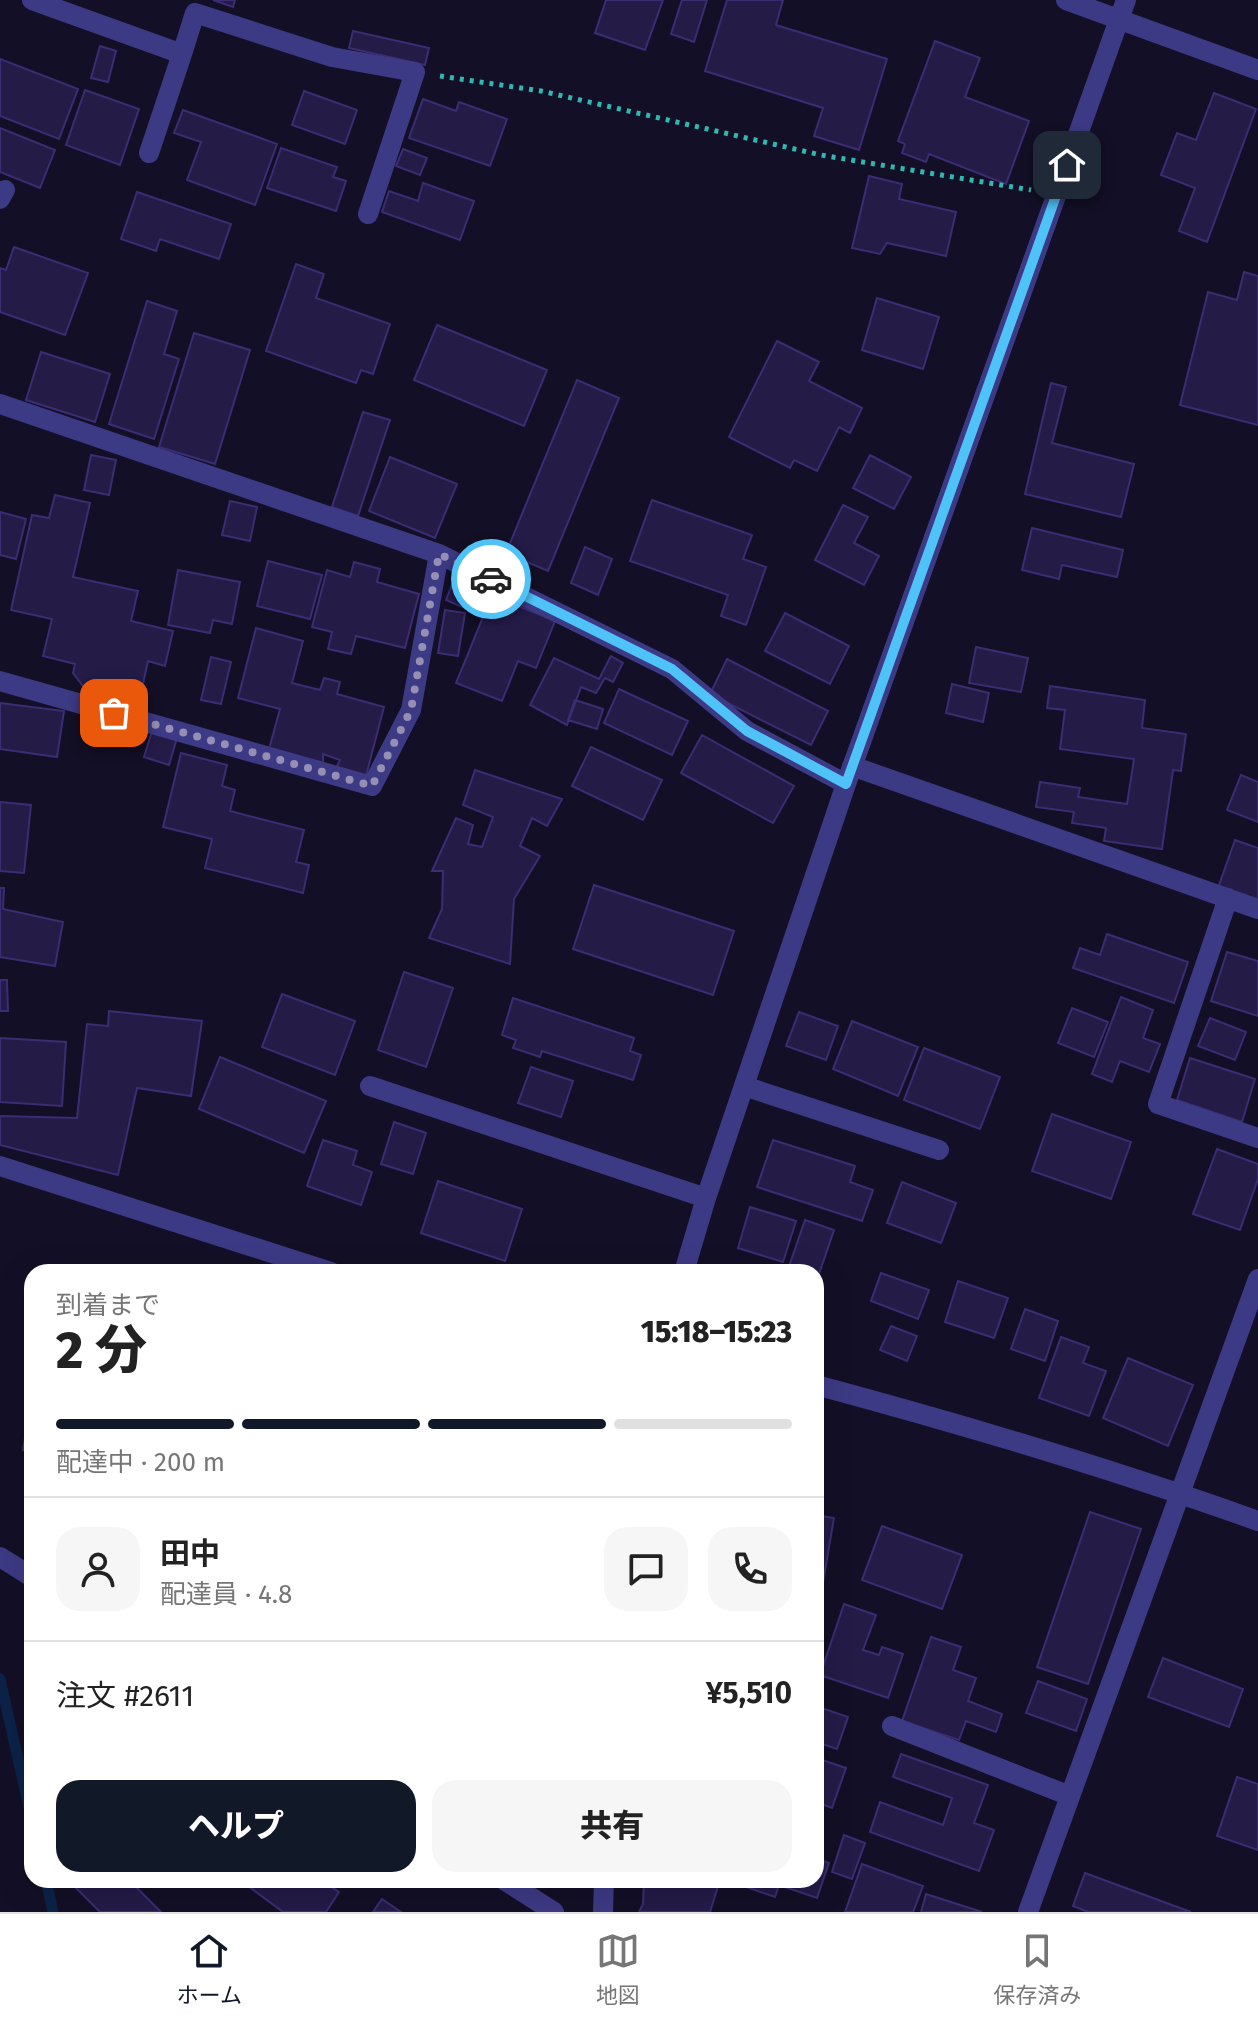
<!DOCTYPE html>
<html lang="ja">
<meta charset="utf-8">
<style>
body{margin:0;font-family:"Fira Sans","Noto Sans JP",sans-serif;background:#f6f6f6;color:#222;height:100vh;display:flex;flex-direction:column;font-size:30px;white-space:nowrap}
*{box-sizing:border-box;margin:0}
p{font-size:26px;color:#767676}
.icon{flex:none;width:44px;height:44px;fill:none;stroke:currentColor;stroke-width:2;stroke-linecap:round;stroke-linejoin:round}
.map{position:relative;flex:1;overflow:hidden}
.details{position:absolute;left:24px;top:1264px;width:800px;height:624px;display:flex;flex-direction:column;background:#fff;border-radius:24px;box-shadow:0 8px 32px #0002}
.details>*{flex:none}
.pin{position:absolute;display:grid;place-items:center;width:68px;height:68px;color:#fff;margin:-34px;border-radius:16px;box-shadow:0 4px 12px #0006}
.courier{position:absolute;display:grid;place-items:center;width:80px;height:80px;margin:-40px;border:6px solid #4fc3f7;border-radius:50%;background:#fff;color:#222;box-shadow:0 2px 10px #0007}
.summary em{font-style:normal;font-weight:800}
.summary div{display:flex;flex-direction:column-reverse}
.summary{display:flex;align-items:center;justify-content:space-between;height:136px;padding:0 32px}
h1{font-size:52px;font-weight:800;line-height:60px}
.bar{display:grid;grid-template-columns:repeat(4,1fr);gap:12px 8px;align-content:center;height:96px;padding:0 32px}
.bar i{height:10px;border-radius:6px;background:#e0e0e0}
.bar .on{background:#111827}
.bar p{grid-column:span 4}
.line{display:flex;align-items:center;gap:20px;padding:0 32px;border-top:2px solid #e0e0e0}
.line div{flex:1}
.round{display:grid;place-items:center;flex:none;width:84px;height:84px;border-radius:24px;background:#f6f6f6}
.action{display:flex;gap:16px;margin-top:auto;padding:16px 32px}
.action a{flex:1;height:92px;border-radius:24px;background:#111827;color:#fff;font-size:32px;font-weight:800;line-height:92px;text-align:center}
.action a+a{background:#f6f6f6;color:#222}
.tab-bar{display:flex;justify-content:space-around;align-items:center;height:112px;border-top:2px solid #e0e0e0;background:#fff;font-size:22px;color:#767676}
.tab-bar a{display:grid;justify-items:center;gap:4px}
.tab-bar .on{color:#111827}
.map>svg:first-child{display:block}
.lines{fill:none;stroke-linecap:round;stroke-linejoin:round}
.stream{stroke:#0c2248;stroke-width:11}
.building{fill:#241b47;stroke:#3b2d73;stroke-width:2}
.path{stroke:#2fb8b0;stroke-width:5;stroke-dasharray:4 6;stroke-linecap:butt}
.minor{stroke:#3d3a85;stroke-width:20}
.done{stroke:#948fb3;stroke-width:8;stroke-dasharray:0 14.4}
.route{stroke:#4fc3f7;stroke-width:10}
</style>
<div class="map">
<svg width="1258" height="1912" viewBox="0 0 1258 1912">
<rect width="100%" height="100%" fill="#130f26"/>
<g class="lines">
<path class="stream" d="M 0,1679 L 32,1821
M 46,1880 L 53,1912"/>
</g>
<path class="building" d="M 213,0 L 235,0 L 233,7 Z
M 606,0 L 663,0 L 645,50 L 595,33 Z
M 682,0 L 707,0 L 694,42 L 671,34 Z
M 727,0 L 783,0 L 776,25 L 887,59 L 859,150 L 814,136 L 823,108 L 705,71 Z
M 353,31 L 429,48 L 425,65 L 349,48 Z
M 935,41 L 980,58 L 965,97 L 1029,121 L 1006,184 L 929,154 L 926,162 L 902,153 L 905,144 L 898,141 Z
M 100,46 L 116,51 L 108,82 L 91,78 Z
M 0,59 L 78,89 L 59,139 L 0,116 Z
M 85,90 L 139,109 L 120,165 L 66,145 Z
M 304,91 L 357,110 L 345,144 L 292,125 Z
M 1214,93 L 1256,109 L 1207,242 L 1179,231 L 1195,188 L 1161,175 L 1177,133 L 1196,140 Z
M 423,99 L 456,111 L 459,102 L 507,119 L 490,166 L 409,138 Z
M 183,110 L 277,144 L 255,205 L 187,180 L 201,142 L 174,133 Z
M 0,128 L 55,150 L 40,188 L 0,172 Z
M 281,148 L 337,167 L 333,177 L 346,181 L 336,211 L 267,188 Z
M 403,149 L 427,158 L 420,175 L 396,166 Z
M 869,176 L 902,184 L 899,199 L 956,212 L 946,256 L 887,243 L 880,254 L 852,248 Z
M 423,183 L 474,201 L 460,240 L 382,212 L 389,191 L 418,201 Z
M 137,192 L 231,224 L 219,259 L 160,239 L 156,251 L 121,239 Z
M 14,247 L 88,273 L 65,335 L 0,312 L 0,268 L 6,270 Z
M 296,264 L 324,274 L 316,298 L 390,324 L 373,374 L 361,370 L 356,383 L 266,351 Z
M 1244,272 L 1258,276 L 1258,425 L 1180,405 L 1208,292 L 1237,300 Z
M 877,298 L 939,317 L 923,369 L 862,350 Z
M 147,301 L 177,311 L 164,354 L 179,359 L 154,439 L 109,424 Z
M 437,325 L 547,370 L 524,426 L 414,380 Z
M 194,333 L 250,350 L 215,464 L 159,447 Z
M 777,341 L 819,362 L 809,381 L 862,408 L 850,433 L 839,427 L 817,471 L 794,460 L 790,468 L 729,437 Z
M 41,352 L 110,374 L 95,422 L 26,400 Z
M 577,380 L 619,398 L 548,571 L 506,553 Z
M 1051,383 L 1066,387 L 1052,443 L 1134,464 L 1121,517 L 1025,494 Z
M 363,412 L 390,420 L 358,516 L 332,507 Z
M 91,455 L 116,460 L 109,495 L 84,490 Z
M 870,455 L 911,477 L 894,509 L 853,488 Z
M 390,457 L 457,484 L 435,538 L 369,511 Z
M 55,495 L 90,503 L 73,577 L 138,591 L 131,621 L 173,631 L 165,666 L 148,661 L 139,702 L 86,690 L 73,673 L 75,664 L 43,656 L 52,619 L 11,610 L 32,515 L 49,518 Z
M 652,500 L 752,535 L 743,559 L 766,567 L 746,625 L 721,616 L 728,595 L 630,561 Z
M 230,501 L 257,507 L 250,541 L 222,535 Z
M 843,505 L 868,517 L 854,543 L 879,556 L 864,585 L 815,560 Z
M 0,512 L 26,519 L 16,559 L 0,555 Z
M 1032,528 L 1123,550 L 1117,577 L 1062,565 L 1059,579 L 1022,570 Z
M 585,547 L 612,559 L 598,595 L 571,583 Z
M 268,561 L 322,575 L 310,619 L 257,606 Z
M 354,562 L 380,569 L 377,582 L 419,594 L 405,648 L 356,636 L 351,654 L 328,649 L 332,632 L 312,627 L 327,570 L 350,577 Z
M 178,570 L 240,582 L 232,624 L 213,620 L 210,633 L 168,625 Z
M 457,572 L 480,581 L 469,610 L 446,600 Z
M 492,595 L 555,621 L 536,668 L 518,661 L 502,701 L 456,683 Z
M 445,610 L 465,613 L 458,656 L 438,653 Z
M 785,613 L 849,646 L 830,684 L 765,651 Z
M 256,628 L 303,641 L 292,683 L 320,690 L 324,678 L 340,682 L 337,694 L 384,707 L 366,776 L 336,768 L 340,760 L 323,754 L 323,763 L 269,749 L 280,709 L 238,698 Z
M 976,647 L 1028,658 L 1021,692 L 969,683 Z
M 611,656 L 623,663 L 613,682 L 605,678 L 596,693 L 581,687 L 567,725 L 530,705 L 554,658 L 599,679 Z
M 211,657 L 231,662 L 221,704 L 201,700 Z
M 727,659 L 828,711 L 811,745 L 710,694 Z
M 952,684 L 989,693 L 983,722 L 946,713 Z
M 1050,686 L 1145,700 L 1142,728 L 1186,734 L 1181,771 L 1173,770 L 1162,849 L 1104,841 L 1106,828 L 1072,823 L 1074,812 L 1036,807 L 1040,782 L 1080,788 L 1078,797 L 1127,804 L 1134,759 L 1060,749 L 1065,710 L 1047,708 Z
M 619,689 L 688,721 L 672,755 L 604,723 Z
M 575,700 L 603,709 L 597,729 L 568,720 Z
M 0,703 L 64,711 L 57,757 L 0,749 Z
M 152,731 L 177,738 L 169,765 L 144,757 Z
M 702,735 L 794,786 L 773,823 L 681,773 Z
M 591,747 L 662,780 L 643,820 L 572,786 Z
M 181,753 L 227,765 L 222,786 L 235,790 L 230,811 L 304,830 L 296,862 L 309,865 L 303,893 L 205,868 L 212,839 L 163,827 Z
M 475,770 L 562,799 L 547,826 L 532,818 L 520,846 L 540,856 L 514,899 L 510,964 L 429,938 L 442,909 L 443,871 L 432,871 L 456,818 L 473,825 L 468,844 L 482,847 L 493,817 L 463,805 Z
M 1241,775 L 1258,782 L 1258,822 L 1227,810 Z
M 0,802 L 31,805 L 24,873 L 0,871 Z
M 1235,840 L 1258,848 L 1258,902 L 1218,888 Z
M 594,885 L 734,931 L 713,995 L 573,949 Z
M 0,888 L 4,888 L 3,909 L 63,922 L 55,966 L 0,957 Z
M 1107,934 L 1188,962 L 1174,1003 L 1073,968 L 1080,948 L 1100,955 Z
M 1227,952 L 1258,961 L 1258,1016 L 1211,1001 Z
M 404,972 L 453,988 L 426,1067 L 378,1050 Z
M 0,980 L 7,980 L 8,1011 L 0,1011 Z
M 282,994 L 355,1021 L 335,1075 L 262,1047 Z
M 1121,997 L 1153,1010 L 1143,1038 L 1160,1044 L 1149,1072 L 1120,1061 L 1112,1082 L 1092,1074 Z
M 513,998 L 634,1038 L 630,1051 L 641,1055 L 633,1080 L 542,1051 L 540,1057 L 513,1048 L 516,1040 L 502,1035 Z
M 1072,1008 L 1108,1022 L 1094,1057 L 1058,1043 Z
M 109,1011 L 202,1021 L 191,1096 L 137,1088 L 118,1175 L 0,1145 L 0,1116 L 77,1118 L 87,1024 L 108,1026 Z
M 799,1012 L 838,1026 L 826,1060 L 786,1046 Z
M 1210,1018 L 1246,1032 L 1235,1060 L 1198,1046 Z
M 852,1021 L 918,1047 L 898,1096 L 833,1069 Z
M 0,1038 L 66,1042 L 62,1106 L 0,1102 Z
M 924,1048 L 1000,1077 L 980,1129 L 904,1100 Z
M 220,1057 L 326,1101 L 304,1153 L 199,1109 Z
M 1190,1058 L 1255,1079 L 1242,1122 L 1177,1100 Z
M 531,1067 L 573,1081 L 561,1117 L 518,1103 Z
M 1052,1114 L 1131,1142 L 1111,1199 L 1032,1171 Z
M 394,1122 L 426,1133 L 413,1174 L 381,1164 Z
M 323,1140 L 357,1151 L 353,1165 L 372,1172 L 361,1205 L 307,1186 Z
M 773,1140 L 855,1166 L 850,1182 L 873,1190 L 862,1221 L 757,1187 Z
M 1217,1149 L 1258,1164 L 1258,1179 L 1240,1230 L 1193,1214 Z
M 438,1181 L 522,1209 L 505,1261 L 421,1233 Z
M 902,1182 L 956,1203 L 941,1243 L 887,1223 Z
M 750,1207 L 796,1221 L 783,1262 L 738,1248 Z
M 805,1220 L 834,1230 L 816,1283 L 816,1272 L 787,1272 Z
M 881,1273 L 929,1290 L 918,1319 L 871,1301 Z
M 958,1281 L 1008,1298 L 994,1338 L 945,1322 Z
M 1025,1309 L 1058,1321 L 1045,1361 L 1011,1349 Z
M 891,1326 L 917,1336 L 907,1361 L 880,1350 Z
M 1061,1337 L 1089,1347 L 1083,1363 L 1106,1371 L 1089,1416 L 1039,1398 Z
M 1128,1358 L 1193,1385 L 1168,1446 L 1103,1418 Z
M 31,1403 L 32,1403 L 32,1452 L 23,1450 Z
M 1090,1512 L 1141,1529 L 1088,1684 L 1037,1667 Z
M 816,1515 L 834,1518 L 818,1612 L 816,1611 Z
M 882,1526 L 962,1555 L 942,1609 L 862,1580 Z
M 844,1604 L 876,1615 L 863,1650 L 879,1655 L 882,1647 L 903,1654 L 888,1698 L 820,1675 Z
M 931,1637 L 961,1647 L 953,1670 L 976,1678 L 968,1701 L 1002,1714 L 996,1732 L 966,1721 L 959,1740 L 902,1721 Z
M 1163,1658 L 1243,1689 L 1229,1727 L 1148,1697 Z
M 1038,1681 L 1087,1699 L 1076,1731 L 1026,1713 Z
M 816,1706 L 848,1717 L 837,1749 L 816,1742 Z
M 901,1754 L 988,1785 L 974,1823 L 994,1830 L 979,1871 L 870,1832 L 880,1802 L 943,1825 L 952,1798 L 893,1777 Z
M 816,1758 L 846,1768 L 832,1808 L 816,1802 Z
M 1237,1777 L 1258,1784 L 1258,1850 L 1217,1836 Z
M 844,1835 L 865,1843 L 852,1879 L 832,1872 Z
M 816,1859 L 829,1863 L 817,1898 L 779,1885 L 775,1897 L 743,1886 L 745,1880 L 816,1880 Z
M 862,1864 L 923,1886 L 913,1912 L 845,1912 Z
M 1085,1873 L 1191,1912 L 1088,1912 L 1073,1906 Z
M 74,1880 L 129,1880 L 161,1912 L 100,1912 L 71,1883 Z
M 240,1880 L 321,1880 L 339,1892 L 326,1912 L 283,1912 Z
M 644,1880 L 720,1880 L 710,1912 L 639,1912 L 643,1904 Z
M 926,1894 L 982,1912 L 921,1912 Z
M 382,1899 L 401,1912 L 373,1912 Z"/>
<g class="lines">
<path class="path" d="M 440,76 L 541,91 L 821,155 L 1031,190"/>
<path class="minor" d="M 32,0 L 182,54 L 149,153
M 1066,0 L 1258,70
M 182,54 L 195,13 L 332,57 L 415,72 L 368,214
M 0,199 L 5,190
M 0,404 L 439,554 L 672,669 L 747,731 L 846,784
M 0,681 L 372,786 L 411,710 L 439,554
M 852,766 L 1258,909
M 1228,898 L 1158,1104 L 1258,1138
M 370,1086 L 706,1198
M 744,1086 L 939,1150
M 0,1166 L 331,1272
M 684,1272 L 706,1198 L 846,784 L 1126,0
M 816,1385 C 965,1425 1113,1469 1258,1521
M 0,1557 L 32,1577
M 892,1726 L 1070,1796
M 504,1880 L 554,1912
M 603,1912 L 604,1880
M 1028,1912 L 1258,1279"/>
</g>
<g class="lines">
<path class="done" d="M 114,713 L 372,786 L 411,710 L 439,554 L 491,579"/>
<path class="route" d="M 491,579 L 672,669 L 747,731 L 846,784 L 1067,165"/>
</g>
</svg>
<div class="pin" style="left:114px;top:713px;background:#ea580c"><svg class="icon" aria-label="bag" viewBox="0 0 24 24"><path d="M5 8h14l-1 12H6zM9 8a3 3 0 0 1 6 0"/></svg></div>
<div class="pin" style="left:1067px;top:165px;background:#1f2937"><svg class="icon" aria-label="home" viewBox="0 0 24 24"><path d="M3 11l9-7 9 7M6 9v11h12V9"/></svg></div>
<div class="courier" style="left:491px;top:579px"><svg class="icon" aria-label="car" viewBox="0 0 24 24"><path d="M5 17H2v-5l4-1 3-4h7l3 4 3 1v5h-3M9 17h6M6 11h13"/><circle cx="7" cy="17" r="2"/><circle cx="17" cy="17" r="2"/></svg></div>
<section class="details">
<div class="summary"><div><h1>2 分</h1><p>到着まで</p></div><em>15:18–15:23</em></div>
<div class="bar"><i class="on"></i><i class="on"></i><i class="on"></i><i></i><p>配達中 · 200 m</p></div>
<div class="line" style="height:144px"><a class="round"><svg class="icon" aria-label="person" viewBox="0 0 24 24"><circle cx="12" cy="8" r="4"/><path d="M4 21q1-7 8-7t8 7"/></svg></a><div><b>田中</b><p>配達員 · 4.8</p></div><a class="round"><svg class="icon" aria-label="chat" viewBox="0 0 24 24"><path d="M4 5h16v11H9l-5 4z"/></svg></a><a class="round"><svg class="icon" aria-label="phone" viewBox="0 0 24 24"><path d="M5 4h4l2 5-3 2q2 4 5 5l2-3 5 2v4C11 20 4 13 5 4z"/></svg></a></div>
<div class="line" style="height:104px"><div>注文 #2611</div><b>¥5,510</b></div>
<div class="action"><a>ヘルプ</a><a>共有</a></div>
</section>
</div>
<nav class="tab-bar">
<a class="on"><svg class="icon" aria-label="home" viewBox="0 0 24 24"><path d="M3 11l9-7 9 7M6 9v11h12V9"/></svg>ホーム</a>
<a><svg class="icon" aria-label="map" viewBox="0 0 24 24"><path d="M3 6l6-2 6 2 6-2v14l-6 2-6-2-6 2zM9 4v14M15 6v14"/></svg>地図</a>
<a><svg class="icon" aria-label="saved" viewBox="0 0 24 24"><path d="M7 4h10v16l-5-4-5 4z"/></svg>保存済み</a>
</nav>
